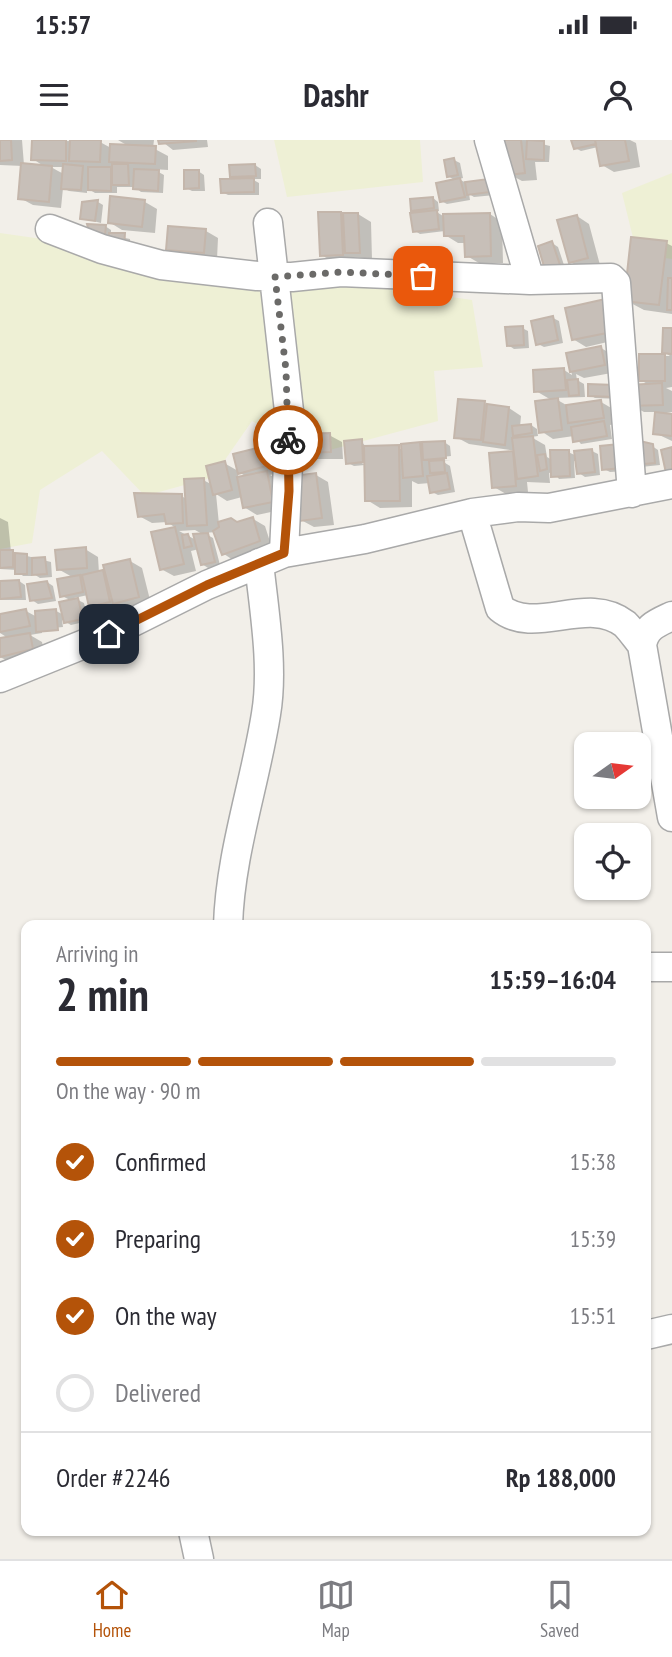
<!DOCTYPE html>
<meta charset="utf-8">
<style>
body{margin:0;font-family:"PT Sans Narrow",sans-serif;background:#f2f2f3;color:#2b2b33;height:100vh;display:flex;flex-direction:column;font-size:26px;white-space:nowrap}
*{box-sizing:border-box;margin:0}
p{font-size:23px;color:#7c7c81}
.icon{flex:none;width:38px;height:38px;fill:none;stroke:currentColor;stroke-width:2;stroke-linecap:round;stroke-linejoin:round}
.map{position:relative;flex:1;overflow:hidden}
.side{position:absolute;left:21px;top:780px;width:630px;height:616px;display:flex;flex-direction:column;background:#fff;border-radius:14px;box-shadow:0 2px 5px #0004}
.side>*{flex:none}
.needle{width:46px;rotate:76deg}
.tools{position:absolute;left:574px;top:592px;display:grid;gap:14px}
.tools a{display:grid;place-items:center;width:77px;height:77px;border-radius:14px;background:#fff;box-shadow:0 2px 5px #0004;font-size:35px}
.pin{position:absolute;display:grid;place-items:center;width:60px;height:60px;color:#fff;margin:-30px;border-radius:14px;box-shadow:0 4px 10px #0006}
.courier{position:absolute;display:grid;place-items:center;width:70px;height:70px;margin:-35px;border:5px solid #b45309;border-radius:50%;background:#fff;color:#222;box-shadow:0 2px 9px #0007}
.head em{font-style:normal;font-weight:600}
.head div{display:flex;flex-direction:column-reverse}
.head{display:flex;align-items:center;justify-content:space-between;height:119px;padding:0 35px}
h1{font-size:46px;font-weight:600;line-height:52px}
.bar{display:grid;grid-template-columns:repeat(4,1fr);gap:10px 7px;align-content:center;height:84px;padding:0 35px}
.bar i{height:9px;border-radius:5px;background:#e1e1e2}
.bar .active{background:#b45309}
.bar p{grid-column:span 4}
.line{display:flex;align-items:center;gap:18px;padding:0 35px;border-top:2px solid #e1e1e2}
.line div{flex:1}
ol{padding:0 35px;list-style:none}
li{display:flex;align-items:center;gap:21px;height:77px}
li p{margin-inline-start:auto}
li .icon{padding:7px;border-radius:50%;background:#b45309;color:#fff;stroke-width:4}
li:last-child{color:#7c7c81}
li i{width:38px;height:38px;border:4px solid #e1e1e2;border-radius:50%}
.status{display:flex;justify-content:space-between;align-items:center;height:49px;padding:0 35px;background:#fff;direction:ltr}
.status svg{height:19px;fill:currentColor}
header{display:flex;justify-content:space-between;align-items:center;height:91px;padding:0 35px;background:#fff;font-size:32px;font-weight:600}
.dock{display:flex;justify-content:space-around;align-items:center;height:98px;border-top:2px solid #e1e1e2;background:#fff;font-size:19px;color:#7c7c81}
.dock a{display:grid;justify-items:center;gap:4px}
.dock .active{color:#b45309}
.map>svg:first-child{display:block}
.farmland{fill:#eef0d5}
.shadow{fill:#0003;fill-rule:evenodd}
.building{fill:#c7bfb8;stroke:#c4b6ab;stroke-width:2}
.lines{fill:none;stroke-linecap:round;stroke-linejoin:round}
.minor-casing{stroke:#a9a9a9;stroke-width:31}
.minor{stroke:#fff;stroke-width:28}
.done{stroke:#6b6a68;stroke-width:7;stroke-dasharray:0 12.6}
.route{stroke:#b45309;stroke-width:9}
</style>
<div class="status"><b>15:57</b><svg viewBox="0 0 49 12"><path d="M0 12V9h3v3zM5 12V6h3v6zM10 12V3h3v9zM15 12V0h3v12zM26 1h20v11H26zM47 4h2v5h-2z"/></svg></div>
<header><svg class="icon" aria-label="menu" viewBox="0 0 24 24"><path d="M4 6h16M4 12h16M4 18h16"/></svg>Dashr<svg class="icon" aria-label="person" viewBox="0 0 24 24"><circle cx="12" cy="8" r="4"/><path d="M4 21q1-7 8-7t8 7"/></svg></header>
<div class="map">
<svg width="672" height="1419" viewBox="0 0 672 1419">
<rect width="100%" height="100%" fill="#f2efe9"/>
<path class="farmland" d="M 274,0 L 420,0 L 423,42 L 287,57 Z
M 672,33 L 672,119 L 637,114 L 622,53 Z
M 0,93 L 472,160 L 483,227 L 434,231 L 438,281 L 311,315 L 252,281 L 213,337 L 145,356 L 102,311 L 40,350 L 32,403 L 0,409 Z"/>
<path class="shadow" d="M 0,0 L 22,0 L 24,25 L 45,27 L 33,19 L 33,0 L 100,2 L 111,8 L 130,7 L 118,0 L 154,0 L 153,8 L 168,16 L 168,30 L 153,29 L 164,35 L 163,53 L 141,52 L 135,47 L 117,47 L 117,53 L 95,53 L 87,48 L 87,53 L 69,51 L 63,48 L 61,68 L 33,65 L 20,58 L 23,26 L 0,25 ZM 51,27 L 64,27 L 64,34 L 58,31 Z
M 160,0 L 207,0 L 208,7 L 173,10 Z
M 506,0 L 526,0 L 550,6 L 549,22 L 535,22 L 537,40 L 522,41 L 509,34 Z
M 574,0 L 630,0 L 636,3 L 640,27 L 614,32 L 602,25 L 598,7 L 581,11 L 575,8 Z
M 454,20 L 460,23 L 463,38 L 459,39 L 466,43 L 488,41 L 495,55 L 474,57 L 469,54 L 470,60 L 447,64 L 441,61 L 456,41 L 448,36 Z
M 255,25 L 261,29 L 261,39 L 252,39 L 259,43 L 259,55 L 228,55 L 222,52 L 232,40 L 231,26 Z
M 198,31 L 204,35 L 205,51 L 192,51 L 186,48 Z
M 433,58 L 438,62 L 439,71 L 435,71 L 443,76 L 490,74 L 502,82 L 503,123 L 479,123 L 467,116 L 466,103 L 458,103 L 445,95 L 445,91 L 420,94 L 415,91 L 419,74 L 413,70 Z
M 98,62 L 103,65 L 101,83 L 81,78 Z
M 145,62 L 157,69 L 155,93 L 122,90 L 109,82 Z
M 341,73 L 358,74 L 371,82 L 372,119 L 354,117 L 355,122 L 334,122 L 321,115 Z
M 577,76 L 589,84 L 600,125 L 583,129 L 570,122 Z
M 105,86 L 111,90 L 111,95 L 130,99 L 130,110 L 98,97 Z
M 206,91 L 218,98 L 217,119 L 180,116 L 168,109 Z
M 552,103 L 558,107 L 565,128 L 552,132 Z
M 666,103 L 672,106 L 672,174 L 644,170 L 625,160 Z
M 567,169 L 629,197 L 586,207 L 573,199 Z
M 553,178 L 559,181 L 563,203 L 544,207 L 538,204 Z
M 522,188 L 528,191 L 529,208 L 514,209 L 508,205 Z
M 672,190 L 672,247 L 666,248 L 672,251 L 672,272 L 661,274 L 672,275 L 672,301 L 655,293 L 657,272 L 644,272 L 631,265 L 650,246 L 641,240 L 641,216 L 670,216 L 664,212 Z
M 601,208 L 613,215 L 617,232 L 584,238 L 576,234 L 577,240 L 584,244 L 585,257 L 554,258 L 568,266 L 601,262 L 613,269 L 615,284 L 610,285 L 612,299 L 581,304 L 574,296 L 553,299 L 541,291 L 553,261 L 536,251 L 564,230 L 572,235 L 568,215 Z
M 590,246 L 620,259 L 595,258 L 590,255 Z
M 484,263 L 509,268 L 521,276 L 520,287 L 531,285 L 537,289 L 538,296 L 531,297 L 545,305 L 547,317 L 552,320 L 568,312 L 577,316 L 592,311 L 598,314 L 600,335 L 585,337 L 579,333 L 577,321 L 574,321 L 575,338 L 559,339 L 553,332 L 549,333 L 550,343 L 527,342 L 528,352 L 506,354 L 494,347 L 491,315 L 517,311 L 469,304 L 456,297 Z
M 329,295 L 342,302 L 343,319 L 307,319 L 294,312 Z
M 361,301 L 367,308 L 403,309 L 420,304 L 424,307 L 444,302 L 450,306 L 451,316 L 433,318 L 433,321 L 451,320 L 442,321 L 450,326 L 455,352 L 438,355 L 432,352 L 430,343 L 418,344 L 412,341 L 412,367 L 380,368 L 367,360 L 366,322 L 357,317 L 355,319 L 365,325 L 354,326 L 348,323 Z
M 619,306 L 626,331 L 610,332 L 604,329 Z
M 652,306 L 658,310 L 660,325 L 641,327 Z
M 260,309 L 273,316 L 278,333 L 270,335 L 280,340 L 285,369 L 257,375 L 244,367 L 242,357 L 227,361 L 216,354 L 219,384 L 253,379 L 265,386 L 272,408 L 236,422 L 224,414 L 216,392 L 204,393 L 213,398 L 220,425 L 208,428 L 202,424 L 199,409 L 191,411 L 196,431 L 174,436 L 161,429 L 153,394 L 176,388 L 167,382 L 152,383 L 139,376 L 181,356 L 187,359 L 203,340 L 213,345 L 224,323 L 240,332 ZM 237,331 L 247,337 L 239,339 ZM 195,390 L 204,395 L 196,400 L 179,391 Z
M 316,335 L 328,342 L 334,385 L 314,387 L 301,380 Z
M 0,378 L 8,382 L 11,412 L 51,422 L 52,437 L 40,438 L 32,433 L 32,436 L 23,436 L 17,430 L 0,429 Z
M 85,409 L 98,417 L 99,433 L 130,421 L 142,428 L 151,464 L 103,473 L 90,465 L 88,455 L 74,458 L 84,463 L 88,481 L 71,485 L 62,480 L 63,487 L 42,489 L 42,493 L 30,495 L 42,502 L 45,516 L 12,523 L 0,517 L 0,500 L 8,498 L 0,493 L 0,476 L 26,471 L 37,477 L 56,471 L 64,475 L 72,461 L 62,456 L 74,438 L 58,429 Z
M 19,441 L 25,445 L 26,460 L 0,460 L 0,443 Z
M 47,442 L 53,446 L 56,461 L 38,464 L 32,460 Z"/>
<path class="building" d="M 0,0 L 11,0 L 12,20 L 0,21 Z
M 32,0 L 66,0 L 66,21 L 31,20 Z
M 70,0 L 101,0 L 100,22 L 69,21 Z
M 158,0 L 196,0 L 196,1 L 159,4 Z
M 504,0 L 521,0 L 525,33 L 507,35 Z
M 527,0 L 544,1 L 544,20 L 526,19 Z
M 571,0 L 595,0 L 596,4 L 574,9 Z
M 595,0 L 625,0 L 629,21 L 600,26 Z
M 110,4 L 156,6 L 155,24 L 109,22 Z
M 454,18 L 458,35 L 447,37 L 444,20 Z
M 21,23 L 52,26 L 49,62 L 18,59 Z
M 63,24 L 83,26 L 81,50 L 61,49 Z
M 112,24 L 128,24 L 129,45 L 112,45 Z
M 255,24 L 256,36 L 230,37 L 229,25 Z
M 88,27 L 111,27 L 111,51 L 88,50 Z
M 134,29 L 159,30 L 158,51 L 133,49 Z
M 184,30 L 199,30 L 199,48 L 184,49 Z
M 254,38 L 254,52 L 221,53 L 220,39 Z
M 460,38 L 465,57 L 440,62 L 436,43 Z
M 488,39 L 490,52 L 467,55 L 465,42 Z
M 110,56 L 145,60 L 142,87 L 108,83 Z
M 433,57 L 434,68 L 411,71 L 410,59 Z
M 98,60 L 95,81 L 80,79 L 82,62 Z
M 437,70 L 439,89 L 413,92 L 410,73 Z
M 318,72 L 341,72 L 343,115 L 320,116 Z
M 343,73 L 358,73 L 360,113 L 345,113 Z
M 490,73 L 491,116 L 465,117 L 464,96 L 444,96 L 443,74 Z
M 577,75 L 588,118 L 569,123 L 557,80 Z
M 87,84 L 106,85 L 105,95 L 90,95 Z
M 168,86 L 206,89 L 204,113 L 166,110 Z
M 109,93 L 125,93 L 124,108 L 109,103 Z
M 631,97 L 667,101 L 659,165 L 624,161 Z
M 552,101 L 560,125 L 545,130 L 538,106 Z
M 668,138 L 672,138 L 672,170 L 667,170 Z
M 610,158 L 617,191 L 572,200 L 565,168 Z
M 553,176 L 558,200 L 536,205 L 531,181 Z
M 523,186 L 524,205 L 507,206 L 505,187 Z
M 663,188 L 672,188 L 672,214 L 662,213 Z
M 601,206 L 605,225 L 570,232 L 566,213 Z
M 639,214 L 665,214 L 665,241 L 639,241 Z
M 564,228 L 566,250 L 534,252 L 533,230 Z
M 578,239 L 579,255 L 569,256 L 567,240 Z
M 662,243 L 663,265 L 629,266 L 629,245 Z
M 588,244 L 615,245 L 615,257 L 588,256 Z
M 558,258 L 562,290 L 539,293 L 535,261 Z
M 458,259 L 485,261 L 481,300 L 454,298 Z
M 601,260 L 604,278 L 568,283 L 566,265 Z
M 487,264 L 509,267 L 505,305 L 483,302 Z
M 655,272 L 672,274 L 672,296 L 653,294 Z
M 604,281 L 607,296 L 573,302 L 571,287 Z
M 531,284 L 532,293 L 513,296 L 512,286 Z
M 330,293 L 331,312 L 292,313 L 292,294 Z
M 533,296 L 538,336 L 517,339 L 512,298 Z
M 362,299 L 363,322 L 346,324 L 344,301 Z
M 631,299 L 653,304 L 655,323 L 634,325 Z
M 445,301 L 446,318 L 423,320 L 422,302 Z
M 420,302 L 423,336 L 403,338 L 401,304 Z
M 619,304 L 621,328 L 602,330 L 600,306 Z
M 399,305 L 400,361 L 365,361 L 364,306 Z
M 261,307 L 266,326 L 238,334 L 233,314 Z
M 672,307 L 672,332 L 666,333 L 661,310 Z
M 592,309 L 595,332 L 577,334 L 574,311 Z
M 550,310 L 569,310 L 570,336 L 551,337 Z
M 513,311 L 516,346 L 492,348 L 489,313 Z
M 545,314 L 547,329 L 540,331 L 537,315 Z
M 444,320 L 445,332 L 430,333 L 429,321 Z
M 225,321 L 232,350 L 213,355 L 206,326 Z
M 267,331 L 273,362 L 243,368 L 237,337 Z
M 316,333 L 322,378 L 300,381 L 293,336 Z
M 447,333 L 450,349 L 430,353 L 427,336 Z
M 204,338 L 207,385 L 187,386 L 184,339 Z
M 134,353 L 182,354 L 183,383 L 166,384 L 164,374 L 138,377 Z
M 253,377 L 260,401 L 222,415 L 213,391 L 219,387 L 218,382 L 231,378 L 237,382 Z
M 175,387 L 184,424 L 160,430 L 151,392 Z
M 208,393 L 215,422 L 201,425 L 193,394 Z
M 188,394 L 192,406 L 184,408 L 182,395 Z
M 86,407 L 87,428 L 57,430 L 55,410 Z
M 0,410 L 13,410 L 13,427 L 0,428 Z
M 15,413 L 27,414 L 27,434 L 15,434 Z
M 45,417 L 47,434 L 32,435 L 32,418 Z
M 130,419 L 139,457 L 113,464 L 103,425 Z
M 103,430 L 110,462 L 89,467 L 82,435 Z
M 80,435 L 83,452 L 60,457 L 57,439 Z
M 19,440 L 21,457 L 0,459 L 0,441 Z
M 47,441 L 52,458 L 30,461 L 27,444 Z
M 78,458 L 83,479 L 64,483 L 59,462 Z
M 26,469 L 30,486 L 0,492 L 0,474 Z
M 56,469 L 58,490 L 36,492 L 35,471 Z
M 30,493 L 33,509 L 0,517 L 0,498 Z"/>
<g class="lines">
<defs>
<path id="minor" d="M 489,0 L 530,140
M 268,83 L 290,280 L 284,413
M 50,89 L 102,109 L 161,125 L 257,136 L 292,137 L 341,132 L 530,140 L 611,138 L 616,143 L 632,353
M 472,373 L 500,468 C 535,497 587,454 625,484 C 631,490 637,499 642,505
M 672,476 C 657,483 645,487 642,505 L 672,677
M 0,538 L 109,494 L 207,445 L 284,413 L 365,399 L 472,373 L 518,367 L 549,368 L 672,344
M 228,786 C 230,714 255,644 266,574 C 274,527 264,470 259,423
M 646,827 L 672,827
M 646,1195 L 672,1189
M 193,1391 L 199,1419"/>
</defs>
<use href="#minor" class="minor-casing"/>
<use href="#minor" class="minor"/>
</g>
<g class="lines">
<path class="done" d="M 288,300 L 286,230 L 275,137 L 341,132 L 423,136"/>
<path class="route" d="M 109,494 L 207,445 L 284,413 L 289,351 L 288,300"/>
</g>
</svg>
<div class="tools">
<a><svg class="needle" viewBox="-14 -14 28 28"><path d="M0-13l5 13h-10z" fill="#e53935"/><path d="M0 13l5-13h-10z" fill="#7c7c81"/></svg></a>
<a><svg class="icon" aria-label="locate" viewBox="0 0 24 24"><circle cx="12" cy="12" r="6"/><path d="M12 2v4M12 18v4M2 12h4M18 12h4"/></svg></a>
</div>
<div class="pin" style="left:423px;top:136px;background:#ea580c"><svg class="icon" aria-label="bag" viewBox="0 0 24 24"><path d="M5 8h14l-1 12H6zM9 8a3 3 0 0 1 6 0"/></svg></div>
<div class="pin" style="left:109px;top:494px;background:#1f2937"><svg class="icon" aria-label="home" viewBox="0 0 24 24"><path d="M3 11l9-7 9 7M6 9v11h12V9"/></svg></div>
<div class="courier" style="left:288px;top:300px"><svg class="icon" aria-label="bike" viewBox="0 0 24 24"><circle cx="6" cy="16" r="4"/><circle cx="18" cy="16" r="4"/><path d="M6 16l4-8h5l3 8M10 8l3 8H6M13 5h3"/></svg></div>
<section class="side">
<div class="head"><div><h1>2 min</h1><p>Arriving in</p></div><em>15:59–16:04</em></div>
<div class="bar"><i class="active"></i><i class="active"></i><i class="active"></i><i></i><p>On the way · 90 m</p></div>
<ol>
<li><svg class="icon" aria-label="check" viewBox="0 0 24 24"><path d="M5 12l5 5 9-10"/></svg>Confirmed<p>15:38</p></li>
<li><svg class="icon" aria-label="check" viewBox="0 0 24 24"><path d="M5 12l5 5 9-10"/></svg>Preparing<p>15:39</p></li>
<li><svg class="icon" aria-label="check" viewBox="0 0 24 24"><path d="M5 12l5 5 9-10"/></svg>On the way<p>15:51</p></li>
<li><i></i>Delivered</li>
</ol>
<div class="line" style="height:91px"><div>Order #2246</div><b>Rp 188,000</b></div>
</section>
</div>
<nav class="dock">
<a class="active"><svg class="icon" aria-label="home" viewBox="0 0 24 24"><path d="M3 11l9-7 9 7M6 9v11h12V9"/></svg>Home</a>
<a><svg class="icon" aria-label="map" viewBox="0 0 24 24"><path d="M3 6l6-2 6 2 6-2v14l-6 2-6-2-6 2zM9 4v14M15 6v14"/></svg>Map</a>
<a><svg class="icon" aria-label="saved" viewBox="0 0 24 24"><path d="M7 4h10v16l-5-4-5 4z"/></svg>Saved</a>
</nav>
